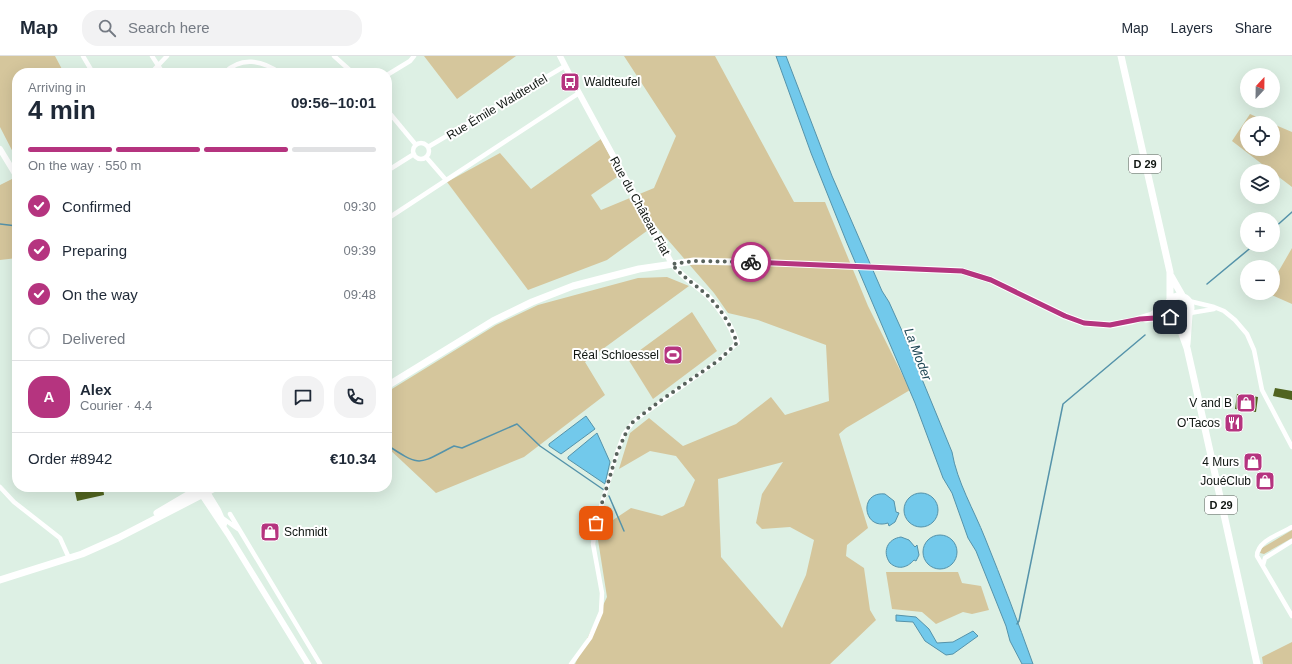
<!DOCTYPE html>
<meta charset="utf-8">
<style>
body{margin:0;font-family:Arial,sans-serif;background:#f2f2f3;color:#1f2937;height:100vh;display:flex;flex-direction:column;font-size:15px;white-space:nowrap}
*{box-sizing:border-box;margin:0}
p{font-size:13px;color:#747a83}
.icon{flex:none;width:22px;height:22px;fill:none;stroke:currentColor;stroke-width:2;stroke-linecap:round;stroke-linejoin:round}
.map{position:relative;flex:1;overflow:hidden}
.panel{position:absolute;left:12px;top:12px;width:380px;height:424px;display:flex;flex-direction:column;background:#fff;border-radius:16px;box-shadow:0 4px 16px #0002}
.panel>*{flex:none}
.needle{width:26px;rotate:22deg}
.controls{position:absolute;left:1240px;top:12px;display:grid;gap:8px}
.controls a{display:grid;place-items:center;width:40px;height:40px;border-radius:50%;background:#fff;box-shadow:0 4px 16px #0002;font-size:20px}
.pin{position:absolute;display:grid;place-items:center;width:34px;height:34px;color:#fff;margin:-17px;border-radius:8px;box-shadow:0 2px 6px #0006}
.courier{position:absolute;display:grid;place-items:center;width:40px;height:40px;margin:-20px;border:3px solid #b5347f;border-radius:50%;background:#fff;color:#222;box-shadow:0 1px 5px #0007}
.summary em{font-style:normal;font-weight:600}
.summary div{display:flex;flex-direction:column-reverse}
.summary{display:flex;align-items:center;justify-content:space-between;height:68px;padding:0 16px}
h1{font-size:26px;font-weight:600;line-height:30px}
.bar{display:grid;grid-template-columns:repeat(4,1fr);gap:6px 4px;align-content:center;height:48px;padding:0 16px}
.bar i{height:5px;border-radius:3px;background:#e0e1e3}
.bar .on{background:#b5347f}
.bar p{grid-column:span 4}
.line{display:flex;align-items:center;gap:10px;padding:0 16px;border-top:1px solid #e0e1e3}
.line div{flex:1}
.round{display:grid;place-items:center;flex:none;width:42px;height:42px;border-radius:16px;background:#f2f2f3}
ol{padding:0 16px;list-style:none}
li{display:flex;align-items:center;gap:12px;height:44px}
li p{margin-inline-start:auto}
li .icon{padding:4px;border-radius:50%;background:#b5347f;color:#fff;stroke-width:4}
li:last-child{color:#747a83}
li i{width:22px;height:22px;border:2px solid #e0e1e3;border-radius:50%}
header{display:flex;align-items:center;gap:24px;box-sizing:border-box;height:56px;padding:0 20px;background:#fff;border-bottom:1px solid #e0e1e3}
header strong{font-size:19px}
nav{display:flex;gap:22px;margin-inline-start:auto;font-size:14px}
.search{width:280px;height:36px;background:#f2f2f3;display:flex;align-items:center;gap:10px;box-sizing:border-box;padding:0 14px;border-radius:16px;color:#747a83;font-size:15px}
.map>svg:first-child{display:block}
.green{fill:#d5c69c;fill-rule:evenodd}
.water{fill:#72c9eb;stroke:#5593aa}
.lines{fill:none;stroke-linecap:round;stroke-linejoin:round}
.stream{stroke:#5593aa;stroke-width:1.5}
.building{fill:#50641f}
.street{stroke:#fff;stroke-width:4.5}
.secondary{stroke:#fff;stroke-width:6}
.primary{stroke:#fff;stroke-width:7}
.done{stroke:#58625c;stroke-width:4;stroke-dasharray:0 7.2}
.route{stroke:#b5347f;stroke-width:5}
.labels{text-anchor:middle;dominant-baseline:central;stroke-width:4;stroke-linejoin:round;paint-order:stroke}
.shield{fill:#fff;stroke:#585c59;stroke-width:1}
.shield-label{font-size:11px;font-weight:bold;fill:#101612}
.poi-label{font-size:12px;fill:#101612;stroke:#fff;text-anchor:end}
.street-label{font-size:12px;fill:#101612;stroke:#fff}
.water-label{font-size:13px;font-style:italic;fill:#204856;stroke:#fff}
</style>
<header>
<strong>Map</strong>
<div class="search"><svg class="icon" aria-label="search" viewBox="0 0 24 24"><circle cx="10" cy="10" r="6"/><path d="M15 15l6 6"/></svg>Search here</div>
<nav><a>Map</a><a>Layers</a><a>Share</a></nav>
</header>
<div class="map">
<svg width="1292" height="608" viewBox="0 0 1292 608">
<rect width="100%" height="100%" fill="#ddf0e4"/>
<path class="green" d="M 0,0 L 55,0 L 64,17 L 17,17 L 17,104 L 0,71 Z
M 424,0 L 516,0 L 457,43 Z
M 624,0 L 715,0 L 794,146 L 825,146 L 868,250 L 910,334 L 846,372 L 839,378 L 868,472 L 847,489 L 846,500 L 864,512 L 870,554 L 876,564 L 830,608 L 575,608 L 607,541 L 598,484 L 598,474 L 631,452 L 662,460 L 684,450 L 695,424 L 676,400 L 650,395 L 619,413 L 630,377 L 649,362 L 683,390 L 736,368 L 771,341 L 785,359 L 829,345 L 826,289 L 758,264 L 728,257 L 714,237 L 655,169 L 607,204 L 528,234 L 447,126 L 500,97 L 531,133 L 601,83 L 620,119 L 591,139 L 601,154 L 654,132 L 676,80 ZM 783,406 L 762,438 L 756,467 L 762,473 L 790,471 L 814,484 L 806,519 L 782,572 L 721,501 L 718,423 Z
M 1250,58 L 1270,67 L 1247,67 L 1247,93 L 1273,93 L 1273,68 L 1292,76 L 1292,131 L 1232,85 Z
M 12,123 L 17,133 L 17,202 L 0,204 L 0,129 Z
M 1292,192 L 1292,248 L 1267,237 L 1273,237 L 1273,225 Z
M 667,221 L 689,230 L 585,306 L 605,339 L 524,401 L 436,437 L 387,391 L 387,336 L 496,269 L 538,249 L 638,222 Z
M 692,256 L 717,295 L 653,343 L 628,303 Z
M 1292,474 L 1292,482 L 1264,498 L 1260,497 L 1262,492 Z
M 886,516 L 958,516 L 962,527 L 981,530 L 989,554 L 972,558 L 963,556 L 936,568 L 922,556 L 892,553 Z
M 1292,586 L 1292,608 L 1263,608 L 1262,601 Z"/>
<path class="water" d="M 776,0 L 786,0 L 832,120 L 882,235 L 889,246 L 903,277 L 952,396 C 957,426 974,454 985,482 C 1002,524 1018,566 1033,608 L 1022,608 L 1010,585 L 1006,570 L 976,495 L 968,482 L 952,437 L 943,422 L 915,347 L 847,187 L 811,97 Z
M 586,360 L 595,373 L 561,398 L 549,390 L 549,388 Z
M 597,377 L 610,406 L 605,428 L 568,403 L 568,401 Z
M904 454a17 17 0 1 1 34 0a17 17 0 1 1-34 0Z
M 885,438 L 894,445 L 896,456 L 899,457 L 895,466 L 889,470 L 888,467 C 863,475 858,435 885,438 Z
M923 496a17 17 0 1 1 34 0a17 17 0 1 1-34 0Z
M 901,481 L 909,484 L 915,491 L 917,489 L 919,499 L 916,505 L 914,504 C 907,512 898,514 890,507 C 882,496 887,483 901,481 Z
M 896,559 L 916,561 L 929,573 L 937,587 L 953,586 L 973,575 L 978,580 L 953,598 L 946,599 L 925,585 L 913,566 L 896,565 Z"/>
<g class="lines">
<path class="stream" d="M 0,168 L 17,170
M 1273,173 L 1292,156
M 1207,228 L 1254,189
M 387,389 C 422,412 418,408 454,390 L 462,392 L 517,368 L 540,390 L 604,434
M 609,440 L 624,475
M 1017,568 L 1019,565 L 1063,348 L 1145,279"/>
</g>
<path class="building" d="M 1275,332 L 1292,335 L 1292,344 L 1273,340 Z
M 1237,338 L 1258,341 L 1256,356 L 1235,353 Z
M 74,431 L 103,431 L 104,439 L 77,445 Z"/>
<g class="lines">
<path class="street" d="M 83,0 L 93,17
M 152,0 L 163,17
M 334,0 L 353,17
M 151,17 L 167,0
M 224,17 C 241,0 262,4 280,17
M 387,19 L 410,5 L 414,0
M 387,54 L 416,89
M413 95a8 8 0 1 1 16 0a8 8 0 1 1-16 0Z
M 428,91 L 565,10
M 426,101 L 446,124
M 387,115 L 414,98
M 387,163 L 579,37
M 1189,245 L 1214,251 L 1224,255 L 1235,264 L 1247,278 L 1254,294 L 1262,334 L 1292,391
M 1190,257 L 1214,253
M 0,431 L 14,446 L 60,482 L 69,502
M 230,458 L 320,608
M 221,461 L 238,473
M 1292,471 C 1280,478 1257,485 1257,500 L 1292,560
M 1263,509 L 1265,502 L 1292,485
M 571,608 L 590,582 L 601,556 L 602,537 L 593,488 L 596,467 L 617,397 L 624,378 L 634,365 L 719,304 L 737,287"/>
<path class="secondary" d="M 560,0 L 579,37 L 672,208 C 683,222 695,228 707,239 C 721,253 731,269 737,287
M 0,93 L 17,121
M 204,431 L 218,454 L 224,468
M 200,436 L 228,478 L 308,608"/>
<path class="primary" d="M 1121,0 L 1170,216 L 1170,244
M 1171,220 L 1183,241
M1167 252a12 12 0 1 1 24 0a12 12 0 1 1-24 0Z
M 1146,263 L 1170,261
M 1177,264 L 1187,292 L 1194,323 L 1257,608
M 1187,288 L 1189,259
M 387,330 L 493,265 L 532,246 L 573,230 L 639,213 L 694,205 L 775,207 L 962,215 L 991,224 L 1065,260 L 1084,267 L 1110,269 L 1132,265 L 1152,259 L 1166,250
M 157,457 L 201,431
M 0,524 L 82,498 L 118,482 L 217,431"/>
</g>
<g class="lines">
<path class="done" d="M 596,467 L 617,397 L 629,370 L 634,365 L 660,345 L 719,304 L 737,287 C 731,269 721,253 707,239 C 695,228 682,221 672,208 L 694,205 L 751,206"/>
<path class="route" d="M 751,206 L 962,215 L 991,224 L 1065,260 L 1084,267 L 1110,269 L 1140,263 L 1170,261"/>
</g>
<defs>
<symbol id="bus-square" viewBox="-11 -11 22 22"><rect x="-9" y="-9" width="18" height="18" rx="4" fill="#b5347f" stroke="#fff"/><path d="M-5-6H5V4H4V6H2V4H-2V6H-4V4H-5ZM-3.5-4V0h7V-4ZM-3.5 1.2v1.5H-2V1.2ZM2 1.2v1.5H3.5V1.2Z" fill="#fff"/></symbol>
<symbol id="stadium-square" viewBox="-11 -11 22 22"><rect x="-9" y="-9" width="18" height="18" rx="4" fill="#b5347f" stroke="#fff"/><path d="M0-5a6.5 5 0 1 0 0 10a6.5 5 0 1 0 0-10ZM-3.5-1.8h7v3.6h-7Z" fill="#fff"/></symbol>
<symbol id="shop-square" viewBox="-11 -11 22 22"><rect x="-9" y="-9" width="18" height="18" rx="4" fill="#b5347f" stroke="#fff"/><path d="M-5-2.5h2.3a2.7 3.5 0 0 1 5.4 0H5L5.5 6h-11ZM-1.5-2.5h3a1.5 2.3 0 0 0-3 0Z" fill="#fff"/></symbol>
<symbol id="restaurant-square" viewBox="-11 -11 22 22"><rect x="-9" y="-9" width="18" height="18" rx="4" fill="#b5347f" stroke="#fff"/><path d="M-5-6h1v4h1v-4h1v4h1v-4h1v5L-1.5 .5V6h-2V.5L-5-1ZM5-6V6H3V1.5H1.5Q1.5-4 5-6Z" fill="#fff"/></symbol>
</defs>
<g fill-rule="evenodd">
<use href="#bus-square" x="559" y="15" width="22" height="22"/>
<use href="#stadium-square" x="662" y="288" width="22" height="22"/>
<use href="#shop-square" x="1235" y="336" width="22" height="22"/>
<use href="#restaurant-square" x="1223" y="356" width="22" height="22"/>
<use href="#shop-square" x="1242" y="395" width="22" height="22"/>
<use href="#shop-square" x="1254" y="414" width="22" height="22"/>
<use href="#shop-square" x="259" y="465" width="22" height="22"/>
</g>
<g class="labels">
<g class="shield">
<rect x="1129" y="99" width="32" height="18" rx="3"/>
<rect x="1205" y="440" width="32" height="18" rx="3"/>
</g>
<g class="shield-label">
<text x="1145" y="108">D 29</text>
<text x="1221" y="449">D 29</text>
</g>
<g class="poi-label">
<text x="584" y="26" text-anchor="start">Waldteufel</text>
<text x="659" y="299">Réal Schloessel</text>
<text x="1232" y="347">V and B</text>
<text x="1220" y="367">O'Tacos</text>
<text x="1239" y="406">4 Murs</text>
<text x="1251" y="425">JouéClub</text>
<text x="284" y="476" text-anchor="start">Schmidt</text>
</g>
<g class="street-label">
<text transform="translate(497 51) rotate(-31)">Rue Émile Waldteufel</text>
<text transform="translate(640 150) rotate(61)">Rue du Château Fiat</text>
</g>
<g class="water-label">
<text transform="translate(918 298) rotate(69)">La Moder</text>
</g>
</g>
</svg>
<div class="controls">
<a><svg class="needle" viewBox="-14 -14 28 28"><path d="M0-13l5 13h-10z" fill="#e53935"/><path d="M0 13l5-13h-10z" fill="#747a83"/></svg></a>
<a><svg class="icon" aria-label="locate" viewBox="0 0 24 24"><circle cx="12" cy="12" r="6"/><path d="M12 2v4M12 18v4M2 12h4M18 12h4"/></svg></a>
<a><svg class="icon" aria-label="layers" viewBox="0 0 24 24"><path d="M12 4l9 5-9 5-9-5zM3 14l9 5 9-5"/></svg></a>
<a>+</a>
<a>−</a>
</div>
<div class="pin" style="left:596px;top:467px;background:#ea580c"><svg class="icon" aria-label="bag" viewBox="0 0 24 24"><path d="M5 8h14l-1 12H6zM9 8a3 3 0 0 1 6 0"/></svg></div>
<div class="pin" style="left:1170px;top:261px;background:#1f2937"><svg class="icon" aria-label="home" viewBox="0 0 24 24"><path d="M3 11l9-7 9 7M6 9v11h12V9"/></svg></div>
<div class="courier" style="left:751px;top:206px"><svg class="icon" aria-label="bike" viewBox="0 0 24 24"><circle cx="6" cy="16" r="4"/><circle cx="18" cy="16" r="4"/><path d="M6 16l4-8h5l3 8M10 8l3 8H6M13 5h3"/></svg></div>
<section class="panel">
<div class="summary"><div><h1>4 min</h1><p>Arriving in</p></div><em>09:56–10:01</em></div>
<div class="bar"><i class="on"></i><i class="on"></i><i class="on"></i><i></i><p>On the way · 550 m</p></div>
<ol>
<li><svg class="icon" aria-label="check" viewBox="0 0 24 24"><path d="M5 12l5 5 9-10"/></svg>Confirmed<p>09:30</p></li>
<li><svg class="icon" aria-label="check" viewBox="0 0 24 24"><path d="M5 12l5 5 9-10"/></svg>Preparing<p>09:39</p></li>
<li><svg class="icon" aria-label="check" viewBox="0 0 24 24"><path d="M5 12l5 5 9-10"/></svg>On the way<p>09:48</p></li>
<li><i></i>Delivered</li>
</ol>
<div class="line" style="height:72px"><b class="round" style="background:#b5347f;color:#fff">A</b><div><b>Alex</b><p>Courier · 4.4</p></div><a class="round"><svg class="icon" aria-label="chat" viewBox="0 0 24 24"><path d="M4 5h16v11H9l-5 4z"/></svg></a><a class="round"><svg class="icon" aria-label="phone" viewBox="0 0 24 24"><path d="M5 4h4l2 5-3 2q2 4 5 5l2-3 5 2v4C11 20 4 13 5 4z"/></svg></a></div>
<div class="line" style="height:52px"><div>Order #8942</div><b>€10.34</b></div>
</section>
</div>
